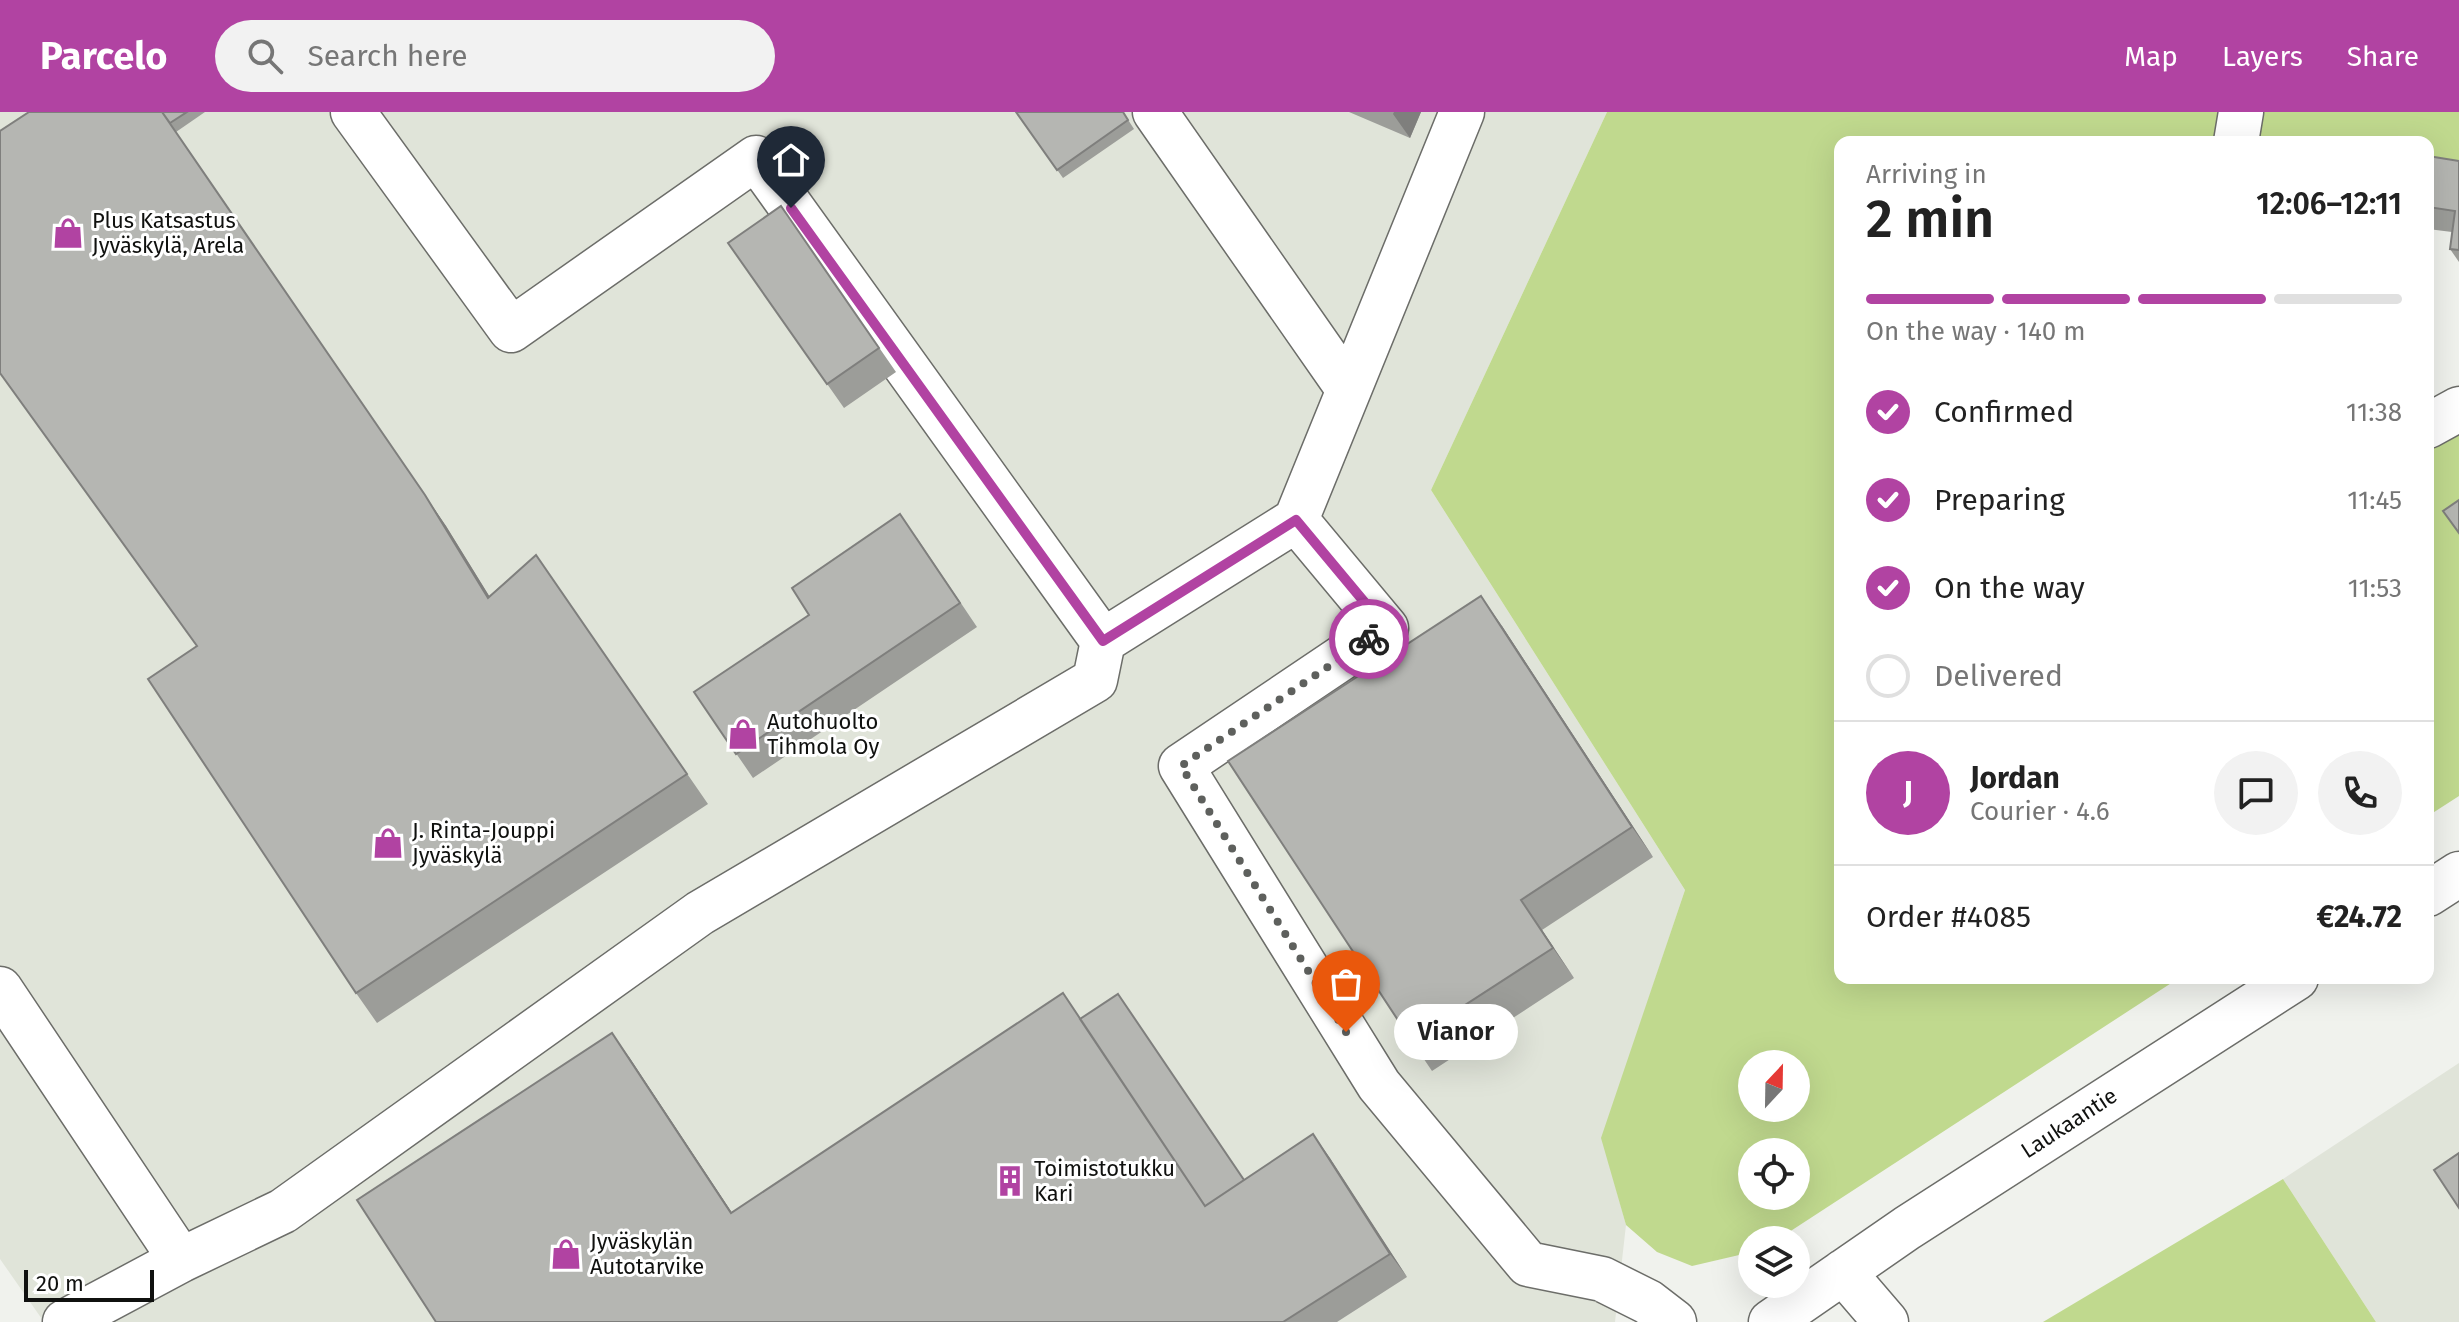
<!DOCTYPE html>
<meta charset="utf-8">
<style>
body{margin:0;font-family:"Fira Sans",sans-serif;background:#f2f2f2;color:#222;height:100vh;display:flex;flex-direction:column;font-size:30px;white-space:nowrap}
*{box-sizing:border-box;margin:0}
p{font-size:26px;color:#767676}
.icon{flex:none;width:44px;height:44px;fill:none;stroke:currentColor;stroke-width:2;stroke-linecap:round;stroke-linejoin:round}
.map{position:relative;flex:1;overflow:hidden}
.details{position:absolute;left:1834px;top:24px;width:600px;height:848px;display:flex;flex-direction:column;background:#fff;border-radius:16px;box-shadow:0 8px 32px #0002}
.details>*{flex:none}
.needle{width:52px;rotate:22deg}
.fabs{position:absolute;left:1738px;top:938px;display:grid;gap:16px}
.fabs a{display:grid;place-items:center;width:72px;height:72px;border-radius:50%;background:#fff;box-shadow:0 8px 32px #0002;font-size:40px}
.scale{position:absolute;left:24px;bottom:20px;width:130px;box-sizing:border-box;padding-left:8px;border:4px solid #10110f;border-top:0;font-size:22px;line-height:28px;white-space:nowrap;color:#10110f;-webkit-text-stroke:6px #fff;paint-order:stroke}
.pin{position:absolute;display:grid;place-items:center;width:68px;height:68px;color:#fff;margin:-82px -34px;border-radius:50% 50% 50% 0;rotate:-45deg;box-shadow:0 0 8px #0007}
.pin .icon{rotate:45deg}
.courier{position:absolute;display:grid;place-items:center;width:80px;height:80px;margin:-40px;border:6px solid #b143a2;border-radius:50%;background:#fff;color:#222;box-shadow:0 2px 10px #0007}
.bubble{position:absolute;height:56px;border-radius:28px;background:#fff;box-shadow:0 8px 32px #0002;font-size:26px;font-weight:600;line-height:56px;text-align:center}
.head em{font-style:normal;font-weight:600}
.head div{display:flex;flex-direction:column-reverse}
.head{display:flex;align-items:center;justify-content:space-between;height:136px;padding:0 32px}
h1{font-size:52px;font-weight:600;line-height:60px}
.bar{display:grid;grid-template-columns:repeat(4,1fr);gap:12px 8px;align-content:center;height:96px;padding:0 32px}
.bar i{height:10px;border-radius:6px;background:#e0e0e0}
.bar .on{background:#b143a2}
.bar p{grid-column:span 4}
.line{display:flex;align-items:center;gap:20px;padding:0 32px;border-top:2px solid #e0e0e0}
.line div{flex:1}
.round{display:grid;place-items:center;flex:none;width:84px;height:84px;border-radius:42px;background:#f2f2f2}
ol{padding:0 32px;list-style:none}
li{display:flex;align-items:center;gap:24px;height:88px}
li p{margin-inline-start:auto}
li .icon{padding:8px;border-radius:50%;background:#b143a2;color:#fff;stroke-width:4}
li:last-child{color:#767676}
li i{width:44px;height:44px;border:4px solid #e0e0e0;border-radius:50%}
header{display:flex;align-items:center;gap:48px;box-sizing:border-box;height:112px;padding:0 40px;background:#b143a2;color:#fff}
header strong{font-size:38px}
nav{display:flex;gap:44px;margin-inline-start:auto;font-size:28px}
.search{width:560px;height:72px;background:#f2f2f2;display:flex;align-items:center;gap:20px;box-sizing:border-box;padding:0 28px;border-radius:44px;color:#767676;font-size:30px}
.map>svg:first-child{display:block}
.built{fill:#e0e4d9}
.green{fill:#c0d98e;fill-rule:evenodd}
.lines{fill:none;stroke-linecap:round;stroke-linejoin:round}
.minor-casing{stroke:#6c6d69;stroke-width:47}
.major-casing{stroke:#6c6d69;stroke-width:47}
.minor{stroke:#fff;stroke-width:44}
.major{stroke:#fff;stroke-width:44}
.wall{fill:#9c9d99}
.shaded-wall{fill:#7f7f7d}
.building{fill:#b5b6b2;stroke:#7f7f7d;stroke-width:2}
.done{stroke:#5e605d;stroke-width:8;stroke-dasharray:0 14.4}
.route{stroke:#b143a2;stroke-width:10}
.labels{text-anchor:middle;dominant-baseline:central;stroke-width:6;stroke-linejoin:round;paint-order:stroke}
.poi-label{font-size:22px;fill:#10110f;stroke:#fff;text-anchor:start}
.street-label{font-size:22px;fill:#10110f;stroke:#fff}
</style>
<header>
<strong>Parcelo</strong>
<div class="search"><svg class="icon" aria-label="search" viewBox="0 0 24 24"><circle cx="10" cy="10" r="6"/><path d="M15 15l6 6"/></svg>Search here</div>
<nav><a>Map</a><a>Layers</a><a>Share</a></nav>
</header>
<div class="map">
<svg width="2459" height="1210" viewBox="0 0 2459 1210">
<rect width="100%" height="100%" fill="#f0f2ed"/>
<path class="built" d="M 0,0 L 1607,0 L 1431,378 L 1685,778 L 1602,1026 L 1626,1113 L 1615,1210 L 44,1210 L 0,1147 Z
M 2459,951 L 2459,1210 L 2376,1210 L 2283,1067 Z"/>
<path class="green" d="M 1607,0 L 2221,0 L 2217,30 L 1840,30 L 1840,866 L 2179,866 L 1777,1128 L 1752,1128 L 1752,1140 L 1692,1154 L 1657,1140 L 1626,1113 L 1601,1026 L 1685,778 L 1431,378 ZM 1752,952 L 1796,952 L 1796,996 L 1752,996 ZM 1752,1040 L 1796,1040 L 1796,1084 L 1752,1084 Z
M 2259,0 L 2459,0 L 2459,70 L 2428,66 L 2428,30 L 2254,30 Z
M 2459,317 L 2459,684 L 2428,704 L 2428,331 Z
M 2283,1067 L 2376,1210 L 2043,1210 Z"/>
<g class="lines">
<defs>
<path id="minor" d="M 1155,0 L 1349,278
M 2236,30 L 2241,0
M 2428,314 L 2459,297
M 1296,408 L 1386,516 L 1181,654 L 1379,973 L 1528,1152 L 1602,1167 L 1648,1190 L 1674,1210
M 1103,529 L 1296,408 L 1462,0
M 0,877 L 181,1148
M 65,1210 L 181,1148 L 283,1099 L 700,801 L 1095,568 L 1103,529 L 756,46 L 511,218 L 353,0"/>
<path id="major" d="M 2428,782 L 2459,762
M 1843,1160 L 1886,1210
M 1771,1210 L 1907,1116 L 2296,866"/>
</defs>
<use href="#minor" class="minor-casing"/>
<use href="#major" class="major-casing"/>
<use href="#minor" class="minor"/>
<use href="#major" class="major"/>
</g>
<path class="wall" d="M 29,0 L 205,0 L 176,20 L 446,414 L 489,484 L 536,443 L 708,692 L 377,911 L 356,881 L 197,535 Z
M 1016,0 L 1123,0 L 1134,17 L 1063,66 Z
M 1349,0 L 1421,0 L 1410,26 Z
M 2428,44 L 2459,49 L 2459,150 L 2450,137 L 2452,120 L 2428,117 Z
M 781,94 L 896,260 L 844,296 L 728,131 Z
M 917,426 L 977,515 L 753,666 L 694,580 L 809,503 Z
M 1502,514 L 1653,745 L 1542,818 L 1574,866 L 1432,959 L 1411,928 Z
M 1081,907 L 1244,1068 L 1313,1022 L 1407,1165 L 1337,1210 L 436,1210 L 629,945 L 732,1101 Z"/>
<path class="shaded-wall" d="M 162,0 L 446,414 L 509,516 L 488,486 Z
M 1394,0 L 1421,0 L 1410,26 L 1393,2 Z
M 1481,484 L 1502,514 L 1653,745 L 1632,715 Z
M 1521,788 L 1542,818 L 1574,866 L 1553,836 Z
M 612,921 L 629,945 L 748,1125 L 731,1101 Z
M 1313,1022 L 1330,1046 L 1407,1165 L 1390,1142 Z"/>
<path class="building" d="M 29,0 L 162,0 L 425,383 L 488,486 L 536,443 L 687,662 L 356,881 L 148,567 L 197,534 L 0,261 L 0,19 Z
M 162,0 L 187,0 L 170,11 Z
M 1016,0 L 1123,0 L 1128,8 L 1057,58 Z
M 2428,44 L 2459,49 L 2459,138 L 2450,137 L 2455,99 L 2428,95 Z
M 781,94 L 879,236 L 827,272 L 728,131 Z
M 2459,388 L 2459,421 L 2443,399 Z
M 900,402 L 960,491 L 736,642 L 694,580 L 809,503 L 792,476 Z
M 1481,484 L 1632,715 L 1521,788 L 1553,836 L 1411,928 L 1228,649 Z
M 1063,881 L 1205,1094 L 1313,1022 L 1390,1142 L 1283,1210 L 436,1210 L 357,1088 L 612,921 L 731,1101 Z
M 1118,882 L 1244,1068 L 1205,1094 L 1080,907 Z
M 2459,1041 L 2459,1096 L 2434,1058 Z"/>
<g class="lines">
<path class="done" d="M 1346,920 L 1181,654 L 1369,527"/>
<path class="route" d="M 791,96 L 1103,529 L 1296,408 L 1386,516 L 1369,527"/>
</g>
<defs>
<symbol id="shop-bare" viewBox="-9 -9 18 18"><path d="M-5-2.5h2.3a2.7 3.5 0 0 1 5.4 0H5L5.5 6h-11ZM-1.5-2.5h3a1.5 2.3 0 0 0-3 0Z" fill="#b143a2" stroke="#fff" stroke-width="2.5" paint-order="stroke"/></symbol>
<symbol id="building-bare" viewBox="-9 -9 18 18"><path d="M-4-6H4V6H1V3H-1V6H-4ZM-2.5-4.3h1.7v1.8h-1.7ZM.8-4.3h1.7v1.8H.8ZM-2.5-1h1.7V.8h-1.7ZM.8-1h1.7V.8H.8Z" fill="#b143a2" stroke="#fff" stroke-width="2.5" paint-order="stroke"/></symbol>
</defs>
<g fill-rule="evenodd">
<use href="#shop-bare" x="46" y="99" width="44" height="44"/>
<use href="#shop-bare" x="721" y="600" width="44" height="44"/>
<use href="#shop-bare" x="366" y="709" width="44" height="44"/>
<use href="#building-bare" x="988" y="1047" width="44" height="44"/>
<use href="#shop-bare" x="544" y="1120" width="44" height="44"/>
</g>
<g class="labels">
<g class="poi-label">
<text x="92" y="108">Plus Katsastus<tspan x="92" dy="25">Jyväskylä, Arela</tspan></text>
<text x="767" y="609">Autohuolto<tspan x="767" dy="25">Tihmola Oy</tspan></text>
<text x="412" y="718">J. Rinta-Jouppi<tspan x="412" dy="25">Jyväskylä</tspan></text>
<text x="1034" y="1056">Toimistotukku<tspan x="1034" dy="25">Kari</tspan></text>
<text x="590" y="1129">Jyväskylän<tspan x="590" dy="25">Autotarvike</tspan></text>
</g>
<g class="street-label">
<text transform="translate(2069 1011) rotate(-33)">Laukaantie</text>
</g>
</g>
</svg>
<div class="fabs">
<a><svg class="needle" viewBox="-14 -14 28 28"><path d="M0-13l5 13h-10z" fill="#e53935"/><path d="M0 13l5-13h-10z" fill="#767676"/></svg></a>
<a><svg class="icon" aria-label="locate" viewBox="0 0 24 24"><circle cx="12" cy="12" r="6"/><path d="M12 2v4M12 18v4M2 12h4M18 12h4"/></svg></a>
<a><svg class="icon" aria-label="layers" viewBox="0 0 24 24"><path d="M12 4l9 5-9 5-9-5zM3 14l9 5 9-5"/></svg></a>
</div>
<div class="scale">20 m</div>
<div class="pin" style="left:1346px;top:920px;background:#ea580c"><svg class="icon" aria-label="bag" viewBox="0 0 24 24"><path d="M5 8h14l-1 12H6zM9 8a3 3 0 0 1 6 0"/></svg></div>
<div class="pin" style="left:791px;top:96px;background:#1f2937"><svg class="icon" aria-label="home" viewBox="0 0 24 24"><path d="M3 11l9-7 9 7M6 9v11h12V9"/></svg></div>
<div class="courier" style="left:1369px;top:527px"><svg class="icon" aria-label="bike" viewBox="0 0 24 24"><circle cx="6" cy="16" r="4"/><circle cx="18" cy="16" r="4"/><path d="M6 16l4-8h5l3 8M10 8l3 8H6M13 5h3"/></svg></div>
<div class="bubble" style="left:1394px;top:892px;width:124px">Vianor</div>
<section class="details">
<div class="head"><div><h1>2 min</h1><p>Arriving in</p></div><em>12:06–12:11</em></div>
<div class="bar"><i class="on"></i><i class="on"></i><i class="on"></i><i></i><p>On the way · 140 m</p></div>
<ol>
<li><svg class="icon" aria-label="check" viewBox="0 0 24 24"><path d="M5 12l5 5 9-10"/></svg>Confirmed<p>11:38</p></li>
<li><svg class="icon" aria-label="check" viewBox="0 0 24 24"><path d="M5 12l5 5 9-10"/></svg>Preparing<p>11:45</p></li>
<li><svg class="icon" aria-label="check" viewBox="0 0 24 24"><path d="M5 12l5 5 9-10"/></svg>On the way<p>11:53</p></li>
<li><i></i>Delivered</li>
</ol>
<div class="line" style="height:144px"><b class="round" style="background:#b143a2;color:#fff">J</b><div><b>Jordan</b><p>Courier · 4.6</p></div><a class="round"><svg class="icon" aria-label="chat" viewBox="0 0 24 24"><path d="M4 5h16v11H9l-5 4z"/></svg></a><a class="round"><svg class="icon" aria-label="phone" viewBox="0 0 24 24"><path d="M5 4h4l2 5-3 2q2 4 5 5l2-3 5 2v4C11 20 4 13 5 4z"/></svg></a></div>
<div class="line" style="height:104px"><div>Order #4085</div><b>€24.72</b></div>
</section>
</div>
